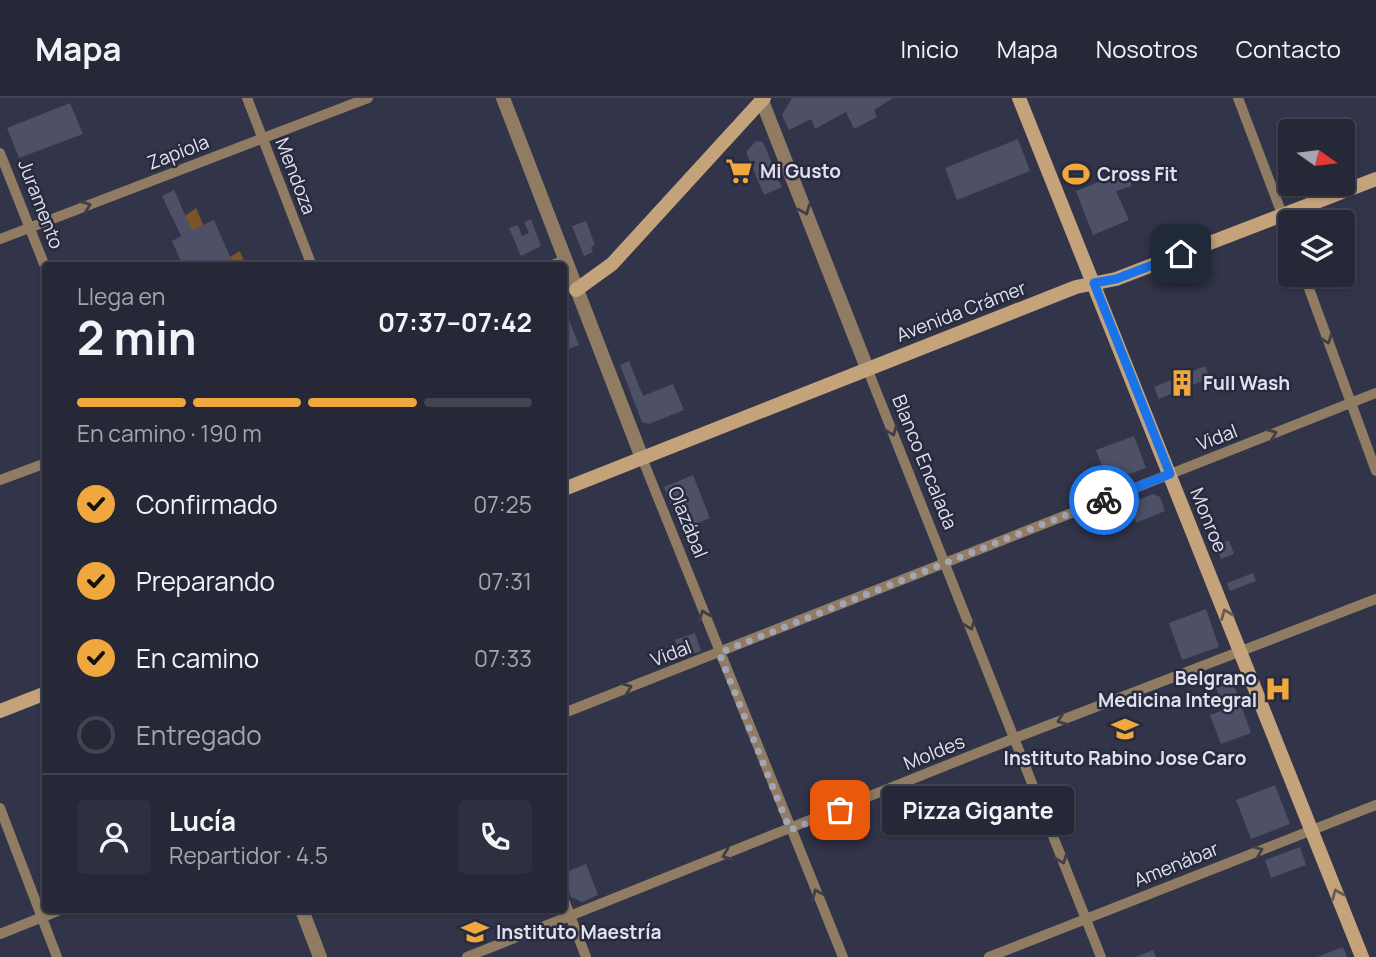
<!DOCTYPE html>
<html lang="es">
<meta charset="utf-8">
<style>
body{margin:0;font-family:Manrope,sans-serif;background:#2e2f3f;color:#f1f3f6;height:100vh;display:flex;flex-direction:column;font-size:26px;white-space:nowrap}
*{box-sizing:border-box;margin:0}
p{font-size:23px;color:#a4a5ad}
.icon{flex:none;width:38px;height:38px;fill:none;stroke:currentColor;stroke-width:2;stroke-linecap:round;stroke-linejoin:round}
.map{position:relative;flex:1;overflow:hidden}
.details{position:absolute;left:42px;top:164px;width:525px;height:651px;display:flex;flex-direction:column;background:#262737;border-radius:7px;box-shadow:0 2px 5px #0004,0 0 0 2px #424452}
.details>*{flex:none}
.needle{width:46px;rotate:104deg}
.controls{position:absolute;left:1278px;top:21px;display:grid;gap:14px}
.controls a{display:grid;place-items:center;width:77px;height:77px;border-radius:7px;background:#262737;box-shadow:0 2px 5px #0004,0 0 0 2px #424452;font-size:35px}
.pin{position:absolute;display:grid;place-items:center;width:60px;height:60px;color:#fff;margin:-30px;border-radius:14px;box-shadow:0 4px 10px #0006}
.courier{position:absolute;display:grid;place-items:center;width:70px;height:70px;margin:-35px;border:5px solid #1a73e8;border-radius:50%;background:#fff;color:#222;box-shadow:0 2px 9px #0007}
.bubble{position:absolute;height:49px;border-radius:7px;background:#262737;box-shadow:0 2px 5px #0004,0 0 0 2px #424452;font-size:23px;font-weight:700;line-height:49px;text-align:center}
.summary em{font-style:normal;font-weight:700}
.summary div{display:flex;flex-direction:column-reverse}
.summary{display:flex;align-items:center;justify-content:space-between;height:119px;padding:0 35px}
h1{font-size:46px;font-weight:700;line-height:52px}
.bar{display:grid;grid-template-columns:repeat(4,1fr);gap:10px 7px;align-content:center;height:84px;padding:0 35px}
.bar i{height:9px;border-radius:5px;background:#424452}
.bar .on{background:#efa73e}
.bar p{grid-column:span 4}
.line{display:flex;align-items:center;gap:18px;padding:0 35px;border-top:2px solid #424452}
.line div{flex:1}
.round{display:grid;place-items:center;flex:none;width:74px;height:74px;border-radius:7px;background:#2e2f3f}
ol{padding:0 35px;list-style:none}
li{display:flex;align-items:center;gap:21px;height:77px}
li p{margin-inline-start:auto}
li .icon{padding:7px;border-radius:50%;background:#efa73e;color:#111;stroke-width:4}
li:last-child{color:#a4a5ad}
li i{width:38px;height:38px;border:4px solid #424452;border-radius:50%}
header{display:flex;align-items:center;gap:42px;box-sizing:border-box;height:98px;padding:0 35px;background:#262737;border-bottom:2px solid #424452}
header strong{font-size:33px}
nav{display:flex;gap:38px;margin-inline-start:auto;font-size:24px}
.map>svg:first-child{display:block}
.green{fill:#7b5624}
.building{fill:#4d5066}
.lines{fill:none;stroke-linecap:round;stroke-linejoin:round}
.minor{stroke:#907c62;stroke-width:10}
.tertiary{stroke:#907c62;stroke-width:14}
.secondary{stroke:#c4a37a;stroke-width:14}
.oneway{stroke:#423e47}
.oneway2{stroke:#665a56}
.done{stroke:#a3a4b5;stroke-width:7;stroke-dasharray:0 12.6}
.route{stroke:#1a73e8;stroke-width:9}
.labels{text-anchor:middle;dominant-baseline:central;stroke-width:5;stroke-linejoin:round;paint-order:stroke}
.street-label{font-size:19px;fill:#e0e1ef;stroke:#282a3e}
.poi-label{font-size:19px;font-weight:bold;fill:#e0e1ef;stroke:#282a3e;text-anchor:start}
</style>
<header>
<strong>Mapa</strong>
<nav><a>Inicio</a><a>Mapa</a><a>Nosotros</a><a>Contacto</a></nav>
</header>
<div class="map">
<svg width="1376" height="859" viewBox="0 0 1376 859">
<rect width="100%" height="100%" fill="#323449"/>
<path class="green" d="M 196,110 L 220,165 L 240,153 L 245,166 L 209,168 L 185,118 Z"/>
<path class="building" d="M 792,0 L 893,0 L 874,12 L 877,19 L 854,31 L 846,14 L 815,31 L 811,21 L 789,32 L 782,17 Z
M 70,5 L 83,36 L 19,60 L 7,30 Z
M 1018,41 L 1030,73 L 957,102 L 945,70 Z
M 756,43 L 763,44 L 782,89 L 764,97 L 746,54 Z
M 1126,73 L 1132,88 L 1116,93 L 1129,122 L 1093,137 L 1076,93 Z
M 174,92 L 192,132 L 214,122 L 231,161 L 215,168 L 183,168 L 172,143 L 181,138 L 162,98 Z
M 531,121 L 541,148 L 521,158 L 509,130 L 518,127 L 522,138 L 529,135 L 524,124 Z
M 586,123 L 595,147 L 591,149 L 593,154 L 584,158 L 572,128 Z
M 564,210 L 579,247 L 564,253 Z
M 629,263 L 643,298 L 673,286 L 684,312 L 649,326 L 642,324 L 620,267 Z
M 1205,268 L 1210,280 L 1159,301 L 1154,289 Z
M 1134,338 L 1146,370 L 1108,384 L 1096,352 Z
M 693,377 L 710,420 L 681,432 L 664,389 Z
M 1153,396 L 1160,399 L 1165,413 L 1136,425 L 1129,406 Z
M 1229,442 L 1234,456 L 1221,461 L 1216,448 Z
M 1253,475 L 1256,483 L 1230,493 L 1227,485 Z
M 1206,511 L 1219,549 L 1182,562 L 1169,525 Z
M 695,535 L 701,553 L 672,564 L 668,554 L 678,550 L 675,542 Z
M 1221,577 L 1232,582 L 1251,635 L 1221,646 L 1210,617 L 1224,612 L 1213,580 Z
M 1275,687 L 1290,726 L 1251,741 L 1236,702 Z
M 1300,749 L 1306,767 L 1271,780 L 1265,762 Z
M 586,766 L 598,797 L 582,804 L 571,799 L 564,775 Z
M 1343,849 L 1347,859 L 1317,859 Z
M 1153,852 L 1156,859 L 1136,859 Z"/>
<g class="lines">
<path class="minor" d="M 247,0 L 312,168
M 1238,0 L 1290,137
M 0,55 L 46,171
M 0,141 L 368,0
M 550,168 L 565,162
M 1304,177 L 1376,373
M 867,270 L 1101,859
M 642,360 L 843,859
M 0,382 L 46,365
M 564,615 L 1376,295
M 0,710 L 57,859
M 564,802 L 586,859
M 0,836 L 60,812
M 467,859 L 1015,640 L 1376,501
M 989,859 L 1376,707"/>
<path class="tertiary" d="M 503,0 L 642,360
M 762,3 L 867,270
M 302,812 L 320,859"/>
<path class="secondary" d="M 1019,0 L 1362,859
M 576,192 L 612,166 L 764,0
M 564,391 L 1076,189 L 1116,181 L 1376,81
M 0,613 L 46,595"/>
</g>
<defs><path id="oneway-chevron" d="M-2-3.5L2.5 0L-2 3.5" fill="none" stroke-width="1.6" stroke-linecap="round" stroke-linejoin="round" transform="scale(1.75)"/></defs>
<g class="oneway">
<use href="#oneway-chevron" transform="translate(86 108) rotate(-21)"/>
<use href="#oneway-chevron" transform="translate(805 112) rotate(69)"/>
<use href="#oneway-chevron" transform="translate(1327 241) rotate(70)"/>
<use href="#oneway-chevron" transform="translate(892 333) rotate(68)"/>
<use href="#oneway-chevron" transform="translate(1272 336) rotate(-21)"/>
<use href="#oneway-chevron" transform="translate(704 517) rotate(-112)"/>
<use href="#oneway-chevron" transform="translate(970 527) rotate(69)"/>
<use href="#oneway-chevron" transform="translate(627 590) rotate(-21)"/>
<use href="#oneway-chevron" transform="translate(1062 622) rotate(159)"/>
<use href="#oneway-chevron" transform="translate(1258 753) rotate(-22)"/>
<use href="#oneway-chevron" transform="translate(727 757) rotate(159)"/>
<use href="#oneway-chevron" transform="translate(1062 761) rotate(69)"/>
<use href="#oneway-chevron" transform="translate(817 796) rotate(-113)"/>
</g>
<g class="oneway2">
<use href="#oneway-chevron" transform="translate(1226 516) rotate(-112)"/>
<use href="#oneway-chevron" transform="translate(1337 796) rotate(-112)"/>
</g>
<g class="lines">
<path class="done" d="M 840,712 L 790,732 L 719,555 L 1104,402"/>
<path class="route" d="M 1104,402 L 1170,376 L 1094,185 L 1116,181 L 1181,156"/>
</g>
<defs>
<symbol id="supermarket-bare" viewBox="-9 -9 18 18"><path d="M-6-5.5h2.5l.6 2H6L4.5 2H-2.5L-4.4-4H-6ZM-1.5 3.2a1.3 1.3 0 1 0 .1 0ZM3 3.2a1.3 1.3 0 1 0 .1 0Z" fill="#efa73e" stroke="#282a3e" stroke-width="2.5" paint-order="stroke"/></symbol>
<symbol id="stadium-bare" viewBox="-9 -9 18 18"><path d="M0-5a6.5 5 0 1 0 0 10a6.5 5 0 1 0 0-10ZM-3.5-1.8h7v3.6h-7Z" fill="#efa73e" stroke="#282a3e" stroke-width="2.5" paint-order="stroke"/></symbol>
<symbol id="building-bare" viewBox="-9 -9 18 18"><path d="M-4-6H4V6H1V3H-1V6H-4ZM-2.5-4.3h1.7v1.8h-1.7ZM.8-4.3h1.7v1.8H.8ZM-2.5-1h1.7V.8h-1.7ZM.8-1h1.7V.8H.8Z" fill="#efa73e" stroke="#282a3e" stroke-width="2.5" paint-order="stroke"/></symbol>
<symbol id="hospital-bare" viewBox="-9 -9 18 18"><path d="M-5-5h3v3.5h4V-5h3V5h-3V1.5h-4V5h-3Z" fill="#efa73e" stroke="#282a3e" stroke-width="2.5" paint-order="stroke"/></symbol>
<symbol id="school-bare" viewBox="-9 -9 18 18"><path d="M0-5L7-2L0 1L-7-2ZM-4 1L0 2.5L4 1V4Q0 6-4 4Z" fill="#efa73e" stroke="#282a3e" stroke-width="2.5" paint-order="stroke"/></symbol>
</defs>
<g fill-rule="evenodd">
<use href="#supermarket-bare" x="720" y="54" width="38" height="38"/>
<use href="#stadium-bare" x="1057" y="57" width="38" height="38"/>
<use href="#building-bare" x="1163" y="266" width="38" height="38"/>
<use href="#hospital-bare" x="1259" y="572" width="38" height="38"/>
<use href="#school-bare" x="1106" y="612" width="38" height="38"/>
<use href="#school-bare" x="456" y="815" width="38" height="38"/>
</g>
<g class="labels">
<g class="street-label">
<text transform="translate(178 54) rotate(-21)">Zapiola</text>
<text transform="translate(296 78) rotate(69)">Mendoza</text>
<text transform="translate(41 106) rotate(69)">Juramento</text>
<text transform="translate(961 213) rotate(-21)">Avenida Crámer</text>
<text transform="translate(1217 339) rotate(-21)">Vidal</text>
<text transform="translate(925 364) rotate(68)">Blanco Encalada</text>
<text transform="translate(1209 422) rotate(68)">Monroe</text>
<text transform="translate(688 424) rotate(68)">Olazábal</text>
<text transform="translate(671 555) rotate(-21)">Vidal</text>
<text transform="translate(934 654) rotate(-22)">Moldes</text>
<text transform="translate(1176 766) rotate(-22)">Amenábar</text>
</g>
<g class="poi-label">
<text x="760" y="73">Mi Gusto</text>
<text x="1097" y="76">Cross Fit</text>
<text x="1203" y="285">Full Wash</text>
<text x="1257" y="580" text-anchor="end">Belgrano<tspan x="1257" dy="22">Medicina Integral</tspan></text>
<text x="1125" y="660" text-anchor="middle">Instituto Rabino Jose Caro</text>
<text x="496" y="834">Instituto Maestría</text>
</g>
</g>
</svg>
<div class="controls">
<a><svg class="needle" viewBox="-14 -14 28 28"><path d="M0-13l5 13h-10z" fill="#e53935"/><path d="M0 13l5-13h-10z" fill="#a4a5ad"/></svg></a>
<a><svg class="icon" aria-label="layers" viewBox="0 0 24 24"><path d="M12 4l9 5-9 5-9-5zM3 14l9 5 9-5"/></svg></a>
</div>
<div class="pin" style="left:840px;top:712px;background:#ea580c"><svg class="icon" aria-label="bag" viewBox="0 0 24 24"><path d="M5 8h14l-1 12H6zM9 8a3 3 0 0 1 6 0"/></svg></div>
<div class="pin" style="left:1181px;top:156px;background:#1f2937"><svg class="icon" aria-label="home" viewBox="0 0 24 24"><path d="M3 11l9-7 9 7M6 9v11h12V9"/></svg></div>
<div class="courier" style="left:1104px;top:402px"><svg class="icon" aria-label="bike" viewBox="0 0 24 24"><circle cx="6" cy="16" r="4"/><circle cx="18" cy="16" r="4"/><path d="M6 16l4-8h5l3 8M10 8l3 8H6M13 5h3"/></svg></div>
<div class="bubble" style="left:882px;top:688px;width:192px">Pizza Gigante</div>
<section class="details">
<div class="summary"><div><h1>2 min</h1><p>Llega en</p></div><em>07:37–07:42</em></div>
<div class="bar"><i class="on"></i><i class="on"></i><i class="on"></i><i></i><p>En camino · 190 m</p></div>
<ol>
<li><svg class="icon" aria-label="check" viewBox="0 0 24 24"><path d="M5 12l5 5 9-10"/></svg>Confirmado<p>07:25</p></li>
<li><svg class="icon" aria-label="check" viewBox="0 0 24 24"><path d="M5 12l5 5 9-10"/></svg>Preparando<p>07:31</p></li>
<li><svg class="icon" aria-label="check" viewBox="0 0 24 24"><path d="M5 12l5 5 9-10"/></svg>En camino<p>07:33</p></li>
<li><i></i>Entregado</li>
</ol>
<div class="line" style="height:126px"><a class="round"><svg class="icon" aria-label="person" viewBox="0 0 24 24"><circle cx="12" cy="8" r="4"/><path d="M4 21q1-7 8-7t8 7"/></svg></a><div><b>Lucía</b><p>Repartidor · 4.5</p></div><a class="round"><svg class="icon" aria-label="phone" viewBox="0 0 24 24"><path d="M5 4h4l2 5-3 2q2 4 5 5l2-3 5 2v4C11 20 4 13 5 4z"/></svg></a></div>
</section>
</div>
